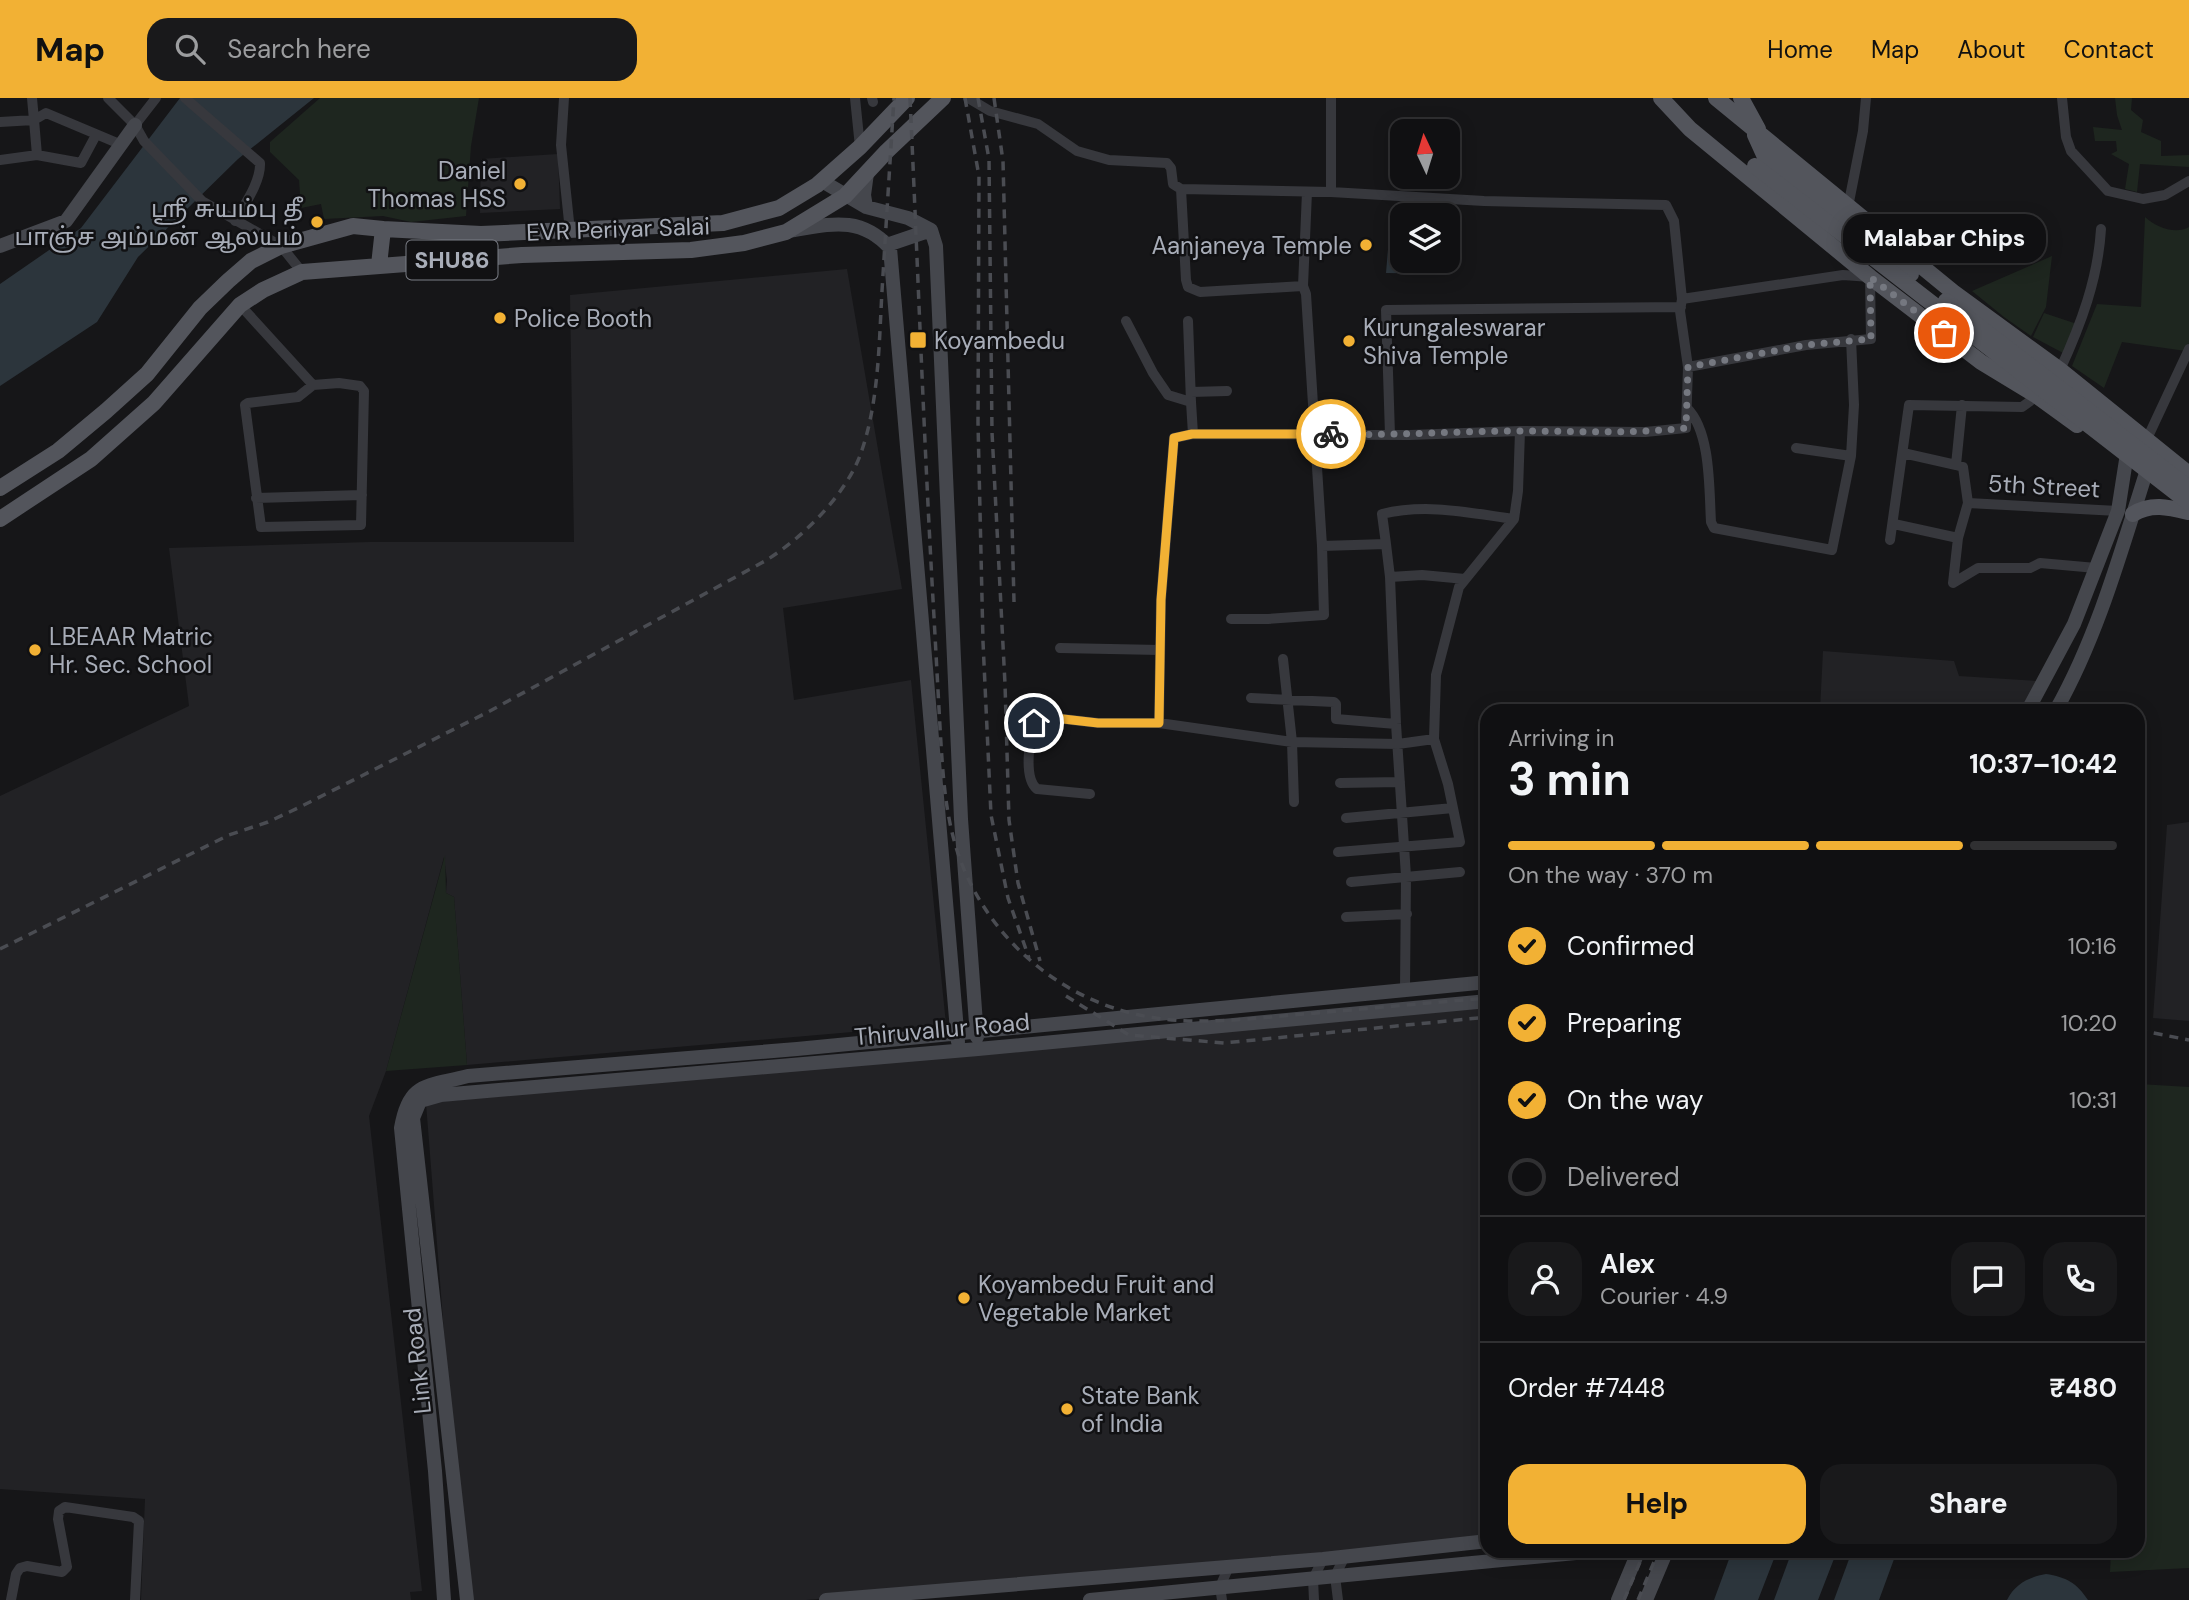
<!DOCTYPE html>
<meta charset="utf-8">
<style>
body{margin:0;font-family:"DM Sans","Noto Sans Tamil",sans-serif;background:#19191b;color:#f1f3f6;height:100vh;display:flex;flex-direction:column;font-size:26px;white-space:nowrap}
*{box-sizing:border-box;margin:0}
p{font-size:23px;color:#9c9d9f}
.icon{flex:none;width:38px;height:38px;fill:none;stroke:currentColor;stroke-width:2;stroke-linecap:round;stroke-linejoin:round}
.map{position:relative;flex:1;overflow:hidden}
.panel{position:absolute;left:1480px;top:606px;width:665px;height:854px;display:flex;flex-direction:column;background:#101012;border-radius:21px;box-shadow:0 4px 18px #0003,0 0 0 2px #303032}
.panel>*{flex:none}
.needle{width:46px;rotate:356deg}
.controls{position:absolute;left:1390px;top:21px;display:grid;gap:14px}
.controls a{display:grid;place-items:center;width:70px;height:70px;border-radius:14px;background:#101012;box-shadow:0 4px 18px #0003,0 0 0 2px #303032;font-size:35px}
.pin{position:absolute;display:grid;place-items:center;width:60px;height:60px;color:#fff;margin:-30px;border:4px solid #fff;border-radius:50%;box-shadow:0 2px 7px #0007}
.courier{position:absolute;display:grid;place-items:center;width:70px;height:70px;margin:-35px;border:5px solid #f2b134;border-radius:50%;background:#fff;color:#222;box-shadow:0 2px 9px #0007}
.bubble{position:absolute;height:49px;border-radius:21px;background:#101012;box-shadow:0 4px 18px #0003,0 0 0 2px #303032;font-size:23px;font-weight:700;line-height:49px;text-align:center}
.headline em{font-style:normal;font-weight:700}
.headline div{display:flex;flex-direction:column-reverse}
.headline{display:flex;align-items:center;justify-content:space-between;height:119px;padding:0 28px}
h1{font-size:46px;font-weight:700;line-height:52px}
.bar{display:grid;grid-template-columns:repeat(4,1fr);gap:10px 7px;align-content:center;height:84px;padding:0 28px}
.bar i{height:9px;border-radius:5px;background:#303032}
.bar .current{background:#f2b134}
.bar p{grid-column:span 4}
.line{display:flex;align-items:center;gap:18px;padding:0 28px;border-top:2px solid #303032}
.line div{flex:1}
.round{display:grid;place-items:center;flex:none;width:74px;height:74px;border-radius:21px;background:#19191b}
ol{padding:0 28px;list-style:none}
li{display:flex;align-items:center;gap:21px;height:77px}
li p{margin-inline-start:auto}
li .icon{padding:7px;border-radius:50%;background:#f2b134;color:#111;stroke-width:4}
li:last-child{color:#9c9d9f}
li i{width:38px;height:38px;border:4px solid #303032;border-radius:50%}
.cta{display:flex;gap:14px;margin-top:auto;padding:14px 28px}
.cta a{flex:1;height:80px;border-radius:21px;background:#f2b134;color:#111;font-size:28px;font-weight:700;line-height:80px;text-align:center}
.cta a+a{background:#19191b;color:#f1f3f6}
header{display:flex;align-items:center;gap:42px;box-sizing:border-box;height:98px;padding:0 35px;background:#f2b134;color:#111}
header strong{font-size:33px}
nav{display:flex;gap:38px;margin-inline-start:auto;font-size:24px}
.search{width:490px;height:63px;background:#19191b;display:flex;align-items:center;gap:18px;box-sizing:border-box;padding:0 24px;border-radius:21px;color:#9c9d9f;font-size:26px}
.map>svg:first-child{display:block}
.built{fill:#222225}
.green{fill:#1e261f}
.water{fill:#2c353c}
.lines{fill:none;stroke-linecap:round;stroke-linejoin:round}
.street{stroke:#37383d;stroke-width:10}
.secondary{stroke:#45474d;stroke-width:14}
.primary{stroke:#53555c;stroke-width:16}
.rail{stroke:#4a4c52;stroke-width:3.5;stroke-dasharray:9 7;stroke-linecap:butt}
.primary-bridge{stroke:#53555c;stroke-width:16}
.done{stroke:#757880;stroke-width:7;stroke-dasharray:0 12.6}
.route{stroke:#f2b134;stroke-width:9}
.poi-dot{fill:#f2b134;stroke:#111113;stroke-width:2.5}
.labels{text-anchor:middle;dominant-baseline:central;stroke-width:5;stroke-linejoin:round;paint-order:stroke}
.shield{fill:#111113;stroke:#7b7e86;stroke-width:2}
.shield-label{font-size:23px;font-weight:bold;fill:#a8adb8}
.poi-label{font-size:24px;fill:#a8adb8;stroke:#111113;text-anchor:start}
.street-label{font-size:24px;fill:#a8adb8;stroke:#111113}
</style>
<header>
<strong>Map</strong>
<div class="search"><svg class="icon" aria-label="search" viewBox="0 0 24 24"><circle cx="10" cy="10" r="6"/><path d="M15 15l6 6"/></svg>Search here</div>
<nav><a>Home</a><a>Map</a><a>About</a><a>Contact</a></nav>
</header>
<div class="map">
<svg width="2189" height="1502" viewBox="0 0 2189 1502">
<rect width="100%" height="100%" fill="#161618"/>
<path class="built" d="M 558,56 L 560,111 L 480,115 L 481,61 Z
M 847,171 L 902,491 L 783,510 L 794,602 L 911,582 L 946,926 L 467,967 L 454,799 L 446,795 L 447,782 L 444,759 L 386,973 L 369,1018 L 422,1493 L 410,1494 L 411,1502 L 141,1502 L 145,1401 L 0,1391 L 0,698 L 189,608 L 169,450 L 370,444 L 574,444 L 570,197 Z
M 1823,553 L 1954,563 L 1959,578 L 2037,583 L 2022,612 L 1820,612 Z
M 2189,724 L 2189,923 L 2153,920 L 2167,727 Z
M 1487,907 L 1487,1443 L 806,1502 L 465,1502 L 426,1005 Z"/>
<path class="green" d="M 320,0 L 479,0 L 471,48 L 466,118 L 411,124 L 383,118 L 324,121 L 321,106 L 301,110 L 299,82 L 270,54 L 270,44 Z
M 2115,0 L 2132,0 L 2131,12 L 2143,22 L 2141,34 L 2161,43 L 2161,58 L 2189,57 L 2189,69 L 2140,66 L 2137,94 L 2125,91 L 2129,66 L 2111,56 L 2117,53 L 2116,43 L 2095,43 L 2093,29 L 2122,32 L 2117,17 Z
M 2145,119 C 2155,129 2176,137 2189,129 L 2189,245 L 2186,253 L 2122,244 L 2104,290 L 2072,268 L 2097,206 L 2141,209 Z
M 2052,158 L 2046,209 L 2031,238 L 2004,219 L 1972,193 Z
M 2044,215 L 2077,226 L 2065,256 L 2033,239 Z
M 445,757 L 446,795 L 454,799 L 467,967 L 386,973 Z
M 2139,986 L 2189,989 L 2189,1470 L 2110,1474 L 2111,1453 L 2138,1452 Z"/>
<path class="water" d="M 180,0 L 314,0 L 238,61 L 138,159 L 97,224 L 0,288 L 0,186 L 81,130 Z
M 1391,116 L 1411,117 L 1402,117 L 1402,163 L 1447,163 L 1447,119 L 1454,119 L 1447,176 L 1386,175 Z
M 1732,1453 L 1777,1453 L 1758,1502 L 1714,1502 Z
M 1792,1453 L 1837,1453 L 1818,1502 L 1774,1502 Z
M 1852,1453 L 1897,1453 L 1879,1502 L 1834,1502 Z
M 2046,1476 C 2066,1479 2077,1485 2088,1502 L 2007,1502 C 2015,1486 2029,1479 2046,1476 Z"/>
<g class="lines">
<path class="street" d="M 108,0 L 135,27 L 144,43 L 202,103 L 281,148 L 302,174
M 185,0 L 260,65 C 261,84 244,107 235,123
M 564,0 L 561,47 L 570,133
M 855,0 L 860,49
M 872,0 L 873,4
M 968,0 L 990,13 L 1038,26 L 1077,53 L 1109,62 L 1167,65 L 1171,70 L 1173,86 L 1181,91 L 1331,94 L 1484,103 L 1666,107 L 1674,123 L 1682,201 L 1680,213 L 1688,269 L 1686,330 L 1645,334 L 1520,333
M 1331,0 L 1331,94
M 2062,0 L 2066,39 L 2071,53 L 2108,93 L 2143,101 L 2165,97 L 2189,83
M 0,24 L 34,22 L 32,0
M 135,27 L 156,0
M 37,57 L 81,65 L 96,37
M 0,62 L 37,57 L 34,22 L 46,15 L 122,47
M 1181,91 L 1186,182 L 1188,189 L 1200,194 L 1303,188
M 1307,94 L 1303,188 L 1306,196 L 1322,448 L 1386,446 L 1382,416 C 1427,405 1470,415 1514,421
M 1848,109 L 1863,33 L 1866,0
M 1682,201 L 1843,177 L 1870,179 L 1871,241 L 1806,247 L 1688,269
M 240,207 L 313,287
M 1126,223 L 1153,275 L 1168,297 L 1191,304 L 1193,336
M 1188,223 L 1191,304
M 2060,272 C 2081,226 2098,181 2101,131
M 339,285 L 360,288 L 364,293 L 361,427 L 261,429 L 245,307 L 248,305 L 298,299 L 313,287 Z
M 1191,294 L 1227,293
M 1687,310 C 1711,334 1709,391 1711,424 L 1714,430 L 1832,452 L 1851,358 L 1854,307 L 1851,241
M 1390,337 L 1386,212 L 1681,209
M 2146,343 L 2189,251
M 1796,350 L 1851,358
M 1903,355 L 1956,367
M 256,400 L 362,397
M 1968,405 L 2118,413
M 1894,426 L 1958,440 L 1968,405 L 1963,369 L 1956,367 L 1962,307
M 1890,442 L 1909,307 L 2022,309 L 2037,298
M 1386,446 L 1390,479 L 1396,626 L 1406,778 L 1405,890
M 1390,479 L 1422,477 L 1465,481
M 1953,485 L 1978,470 L 2030,470 L 2040,465 L 2096,470
M 1953,485 L 1958,440
M 1231,521 L 1268,521 L 1324,517 L 1322,448
M 1060,550 L 1160,552
M 1283,561 L 1292,644 L 1294,704
M 1251,600 L 1334,604 L 1336,606 L 1336,621 L 1396,626
M 1159,625 L 1161,502 L 1174,340 L 1193,336 L 1409,337 L 1520,333 L 1518,393 L 1514,421 L 1459,489 L 1436,577 L 1434,641 L 1448,686 L 1460,744 L 1338,754
M 1340,685 L 1400,684
M 1090,696 L 1037,691 C 1023,680 1029,637 1037,622 L 1046,619 L 1098,625 L 1159,625 L 1292,644 L 1398,646 L 1434,641
M 1346,720 L 1453,710
M 1351,784 L 1460,774
M 1346,819 L 1407,816
M 11,1502 L 16,1476 L 20,1470 L 27,1468 L 62,1474 L 67,1469 L 58,1421 L 59,1413 L 65,1409 L 133,1419 L 139,1423 L 135,1502
M 1222,1502 L 1220,1489 L 1229,1468
M 1314,1502 L 1313,1481 L 1323,1461
M 1338,1502 L 1335,1478 L 1345,1458"/>
<path class="secondary" d="M 822,83 L 866,109 L 908,120 L 931,132 L 936,148 L 961,721 L 977,939
M 866,109 L 864,97 L 867,75
M 788,133 C 828,127 859,116 890,150 L 958,944
M 887,147 L 931,132
M 0,148 L 66,123 L 135,27
M 2028,612 L 2074,526 L 2118,413 L 2126,362
M 2056,612 C 2097,539 2120,457 2145,378
M 444,1502 L 435,1373 L 401,1030 C 409,983 427,989 468,978 L 797,951 L 1488,884
M 467,1502 L 413,1020 L 420,1003 L 441,997 L 978,951 L 1488,903
M 826,1502 L 1323,1461 L 1488,1443
M 1090,1502 L 1607,1452
M 1618,1502 L 1639,1452
M 1646,1502 L 1667,1452"/>
<path class="primary" d="M 1661,0 L 1690,31 L 1870,179 L 1981,264 L 2037,298 L 2077,327
M 1716,0 L 1953,194 L 2060,272 L 2189,376
M 1741,0 L 1758,31
M 1755,37 L 1765,59 L 1911,176
M 379,167 L 383,131
M 0,390 L 58,353 L 106,313 L 147,276 L 200,210 L 228,183 L 251,163 L 281,148 L 353,128 L 383,131 L 481,136 L 723,125 L 779,110 L 817,87 L 860,49 L 907,0
M 2133,416 C 2151,405 2168,409 2188,414
M 0,421 L 91,361 L 154,305 L 240,207 L 263,192 L 302,174 L 522,157 L 691,152 L 744,145 L 786,134 L 845,98 L 887,53 L 943,0"/>
<path class="rail" d="M 910,0 C 918,173 924,346 934,519 C 936,556 938,592 940,629 C 943,679 945,729 966,776 C 996,843 1056,895 1127,914 C 1185,930 1245,921 1304,916 C 1365,911 1426,905 1488,900
M 965,0 L 979,78 L 978,325 L 983,544 L 991,717 L 1008,800 L 1029,860
M 978,0 L 989,61 L 992,334 L 1005,586 L 1009,722 L 1018,785 L 1040,863
M 994,0 L 1003,63 L 1014,504
M 0,851 L 229,737 L 268,724 L 298,710 L 488,614 L 765,463 C 803,440 848,395 862,352 C 879,301 879,245 882,193 C 886,128 890,64 894,0
M 1066,898 L 1129,937 L 1224,945 L 1488,919
M 2138,932 L 2189,942
M 1624,1502 L 1645,1452
M 1638,1502 L 1659,1452"/>
<path class="primary-bridge" d="M 1755,68 L 2189,405
M 1946,203 L 2189,390"/>
</g>
<g class="lines">
<path class="done" d="M 1331,336 C 1394,338 1456,333 1519,333 C 1575,333 1631,336 1686,330 L 1688,269 L 1806,247 L 1871,241 L 1870,179 L 1944,235"/>
<path class="route" d="M 1034,625 L 1037,622 L 1046,619 L 1098,625 L 1159,625 L 1161,502 L 1174,340 L 1192,336 L 1331,336"/>
</g>
<g class="poi-dot">
<circle cx="520" cy="86" r="7"/>
<circle cx="317" cy="124" r="7"/>
<circle cx="1366" cy="147" r="7"/>
<circle cx="500" cy="220" r="7"/>
<rect x="909" y="233" width="18" height="18" rx="3.5"/>
<circle cx="1349" cy="243" r="7"/>
<circle cx="35" cy="552" r="7"/>
<circle cx="964" cy="1200" r="7"/>
<circle cx="1067" cy="1311" r="7"/>
</g>
<g class="labels">
<rect class="shield" x="406.5" y="142.5" width="91" height="39" rx="5"/>
<g class="shield-label">
<text x="452" y="162">SHU86</text>
</g>
<g class="poi-label">
<text x="506" y="72" text-anchor="end">Daniel<tspan x="506" dy="28">Thomas HSS</tspan></text>
<text x="303" y="110" text-anchor="end">ஶ்ரீ சுயம்பு தீ<tspan x="303" dy="28">பாஞ்ச அம்மன் ஆலயம்</tspan></text>
<text x="1352" y="147" text-anchor="end">Aanjaneya Temple</text>
<text x="514" y="220">Police Booth</text>
<text x="1363" y="229">Kurungaleswarar<tspan x="1363" dy="28">Shiva Temple</tspan></text>
<text x="934" y="242">Koyambedu</text>
<text x="49" y="538">LBEAAR Matric<tspan x="49" dy="28">Hr. Sec. School</tspan></text>
<text x="978" y="1186">Koyambedu Fruit and<tspan x="978" dy="28">Vegetable Market</tspan></text>
<text x="1081" y="1297">State Bank<tspan x="1081" dy="28">of India</tspan></text>
</g>
<g class="street-label">
<text transform="translate(618 131) rotate(-2)">EVR Periyar Salai</text>
<text transform="translate(2044 388) rotate(3)">5th Street</text>
<text transform="translate(942 931) rotate(-5)">Thiruvallur Road</text>
<text transform="translate(417 1263) rotate(-96)">Link Road</text>
</g>
</g>
</svg>
<div class="controls">
<a><svg class="needle" viewBox="-14 -14 28 28"><path d="M0-13l5 13h-10z" fill="#e53935"/><path d="M0 13l5-13h-10z" fill="#9c9d9f"/></svg></a>
<a><svg class="icon" aria-label="layers" viewBox="0 0 24 24"><path d="M12 4l9 5-9 5-9-5zM3 14l9 5 9-5"/></svg></a>
</div>
<div class="pin" style="left:1944px;top:235px;background:#ea580c"><svg class="icon" aria-label="bag" viewBox="0 0 24 24"><path d="M5 8h14l-1 12H6zM9 8a3 3 0 0 1 6 0"/></svg></div>
<div class="pin" style="left:1034px;top:625px;background:#1f2937"><svg class="icon" aria-label="home" viewBox="0 0 24 24"><path d="M3 11l9-7 9 7M6 9v11h12V9"/></svg></div>
<div class="courier" style="left:1331px;top:336px"><svg class="icon" aria-label="bike" viewBox="0 0 24 24"><circle cx="6" cy="16" r="4"/><circle cx="18" cy="16" r="4"/><path d="M6 16l4-8h5l3 8M10 8l3 8H6M13 5h3"/></svg></div>
<div class="bubble" style="left:1843px;top:116px;width:203px">Malabar Chips</div>
<section class="panel">
<div class="headline"><div><h1>3 min</h1><p>Arriving in</p></div><em>10:37–10:42</em></div>
<div class="bar"><i class="current"></i><i class="current"></i><i class="current"></i><i></i><p>On the way · 370 m</p></div>
<ol>
<li><svg class="icon" aria-label="check" viewBox="0 0 24 24"><path d="M5 12l5 5 9-10"/></svg>Confirmed<p>10:16</p></li>
<li><svg class="icon" aria-label="check" viewBox="0 0 24 24"><path d="M5 12l5 5 9-10"/></svg>Preparing<p>10:20</p></li>
<li><svg class="icon" aria-label="check" viewBox="0 0 24 24"><path d="M5 12l5 5 9-10"/></svg>On the way<p>10:31</p></li>
<li><i></i>Delivered</li>
</ol>
<div class="line" style="height:126px"><a class="round"><svg class="icon" aria-label="person" viewBox="0 0 24 24"><circle cx="12" cy="8" r="4"/><path d="M4 21q1-7 8-7t8 7"/></svg></a><div><b>Alex</b><p>Courier · 4.9</p></div><a class="round"><svg class="icon" aria-label="chat" viewBox="0 0 24 24"><path d="M4 5h16v11H9l-5 4z"/></svg></a><a class="round"><svg class="icon" aria-label="phone" viewBox="0 0 24 24"><path d="M5 4h4l2 5-3 2q2 4 5 5l2-3 5 2v4C11 20 4 13 5 4z"/></svg></a></div>
<div class="line" style="height:91px"><div>Order #7448</div><b>₹480</b></div>
<div class="cta"><a>Help</a><a>Share</a></div>
</section>
</div>
